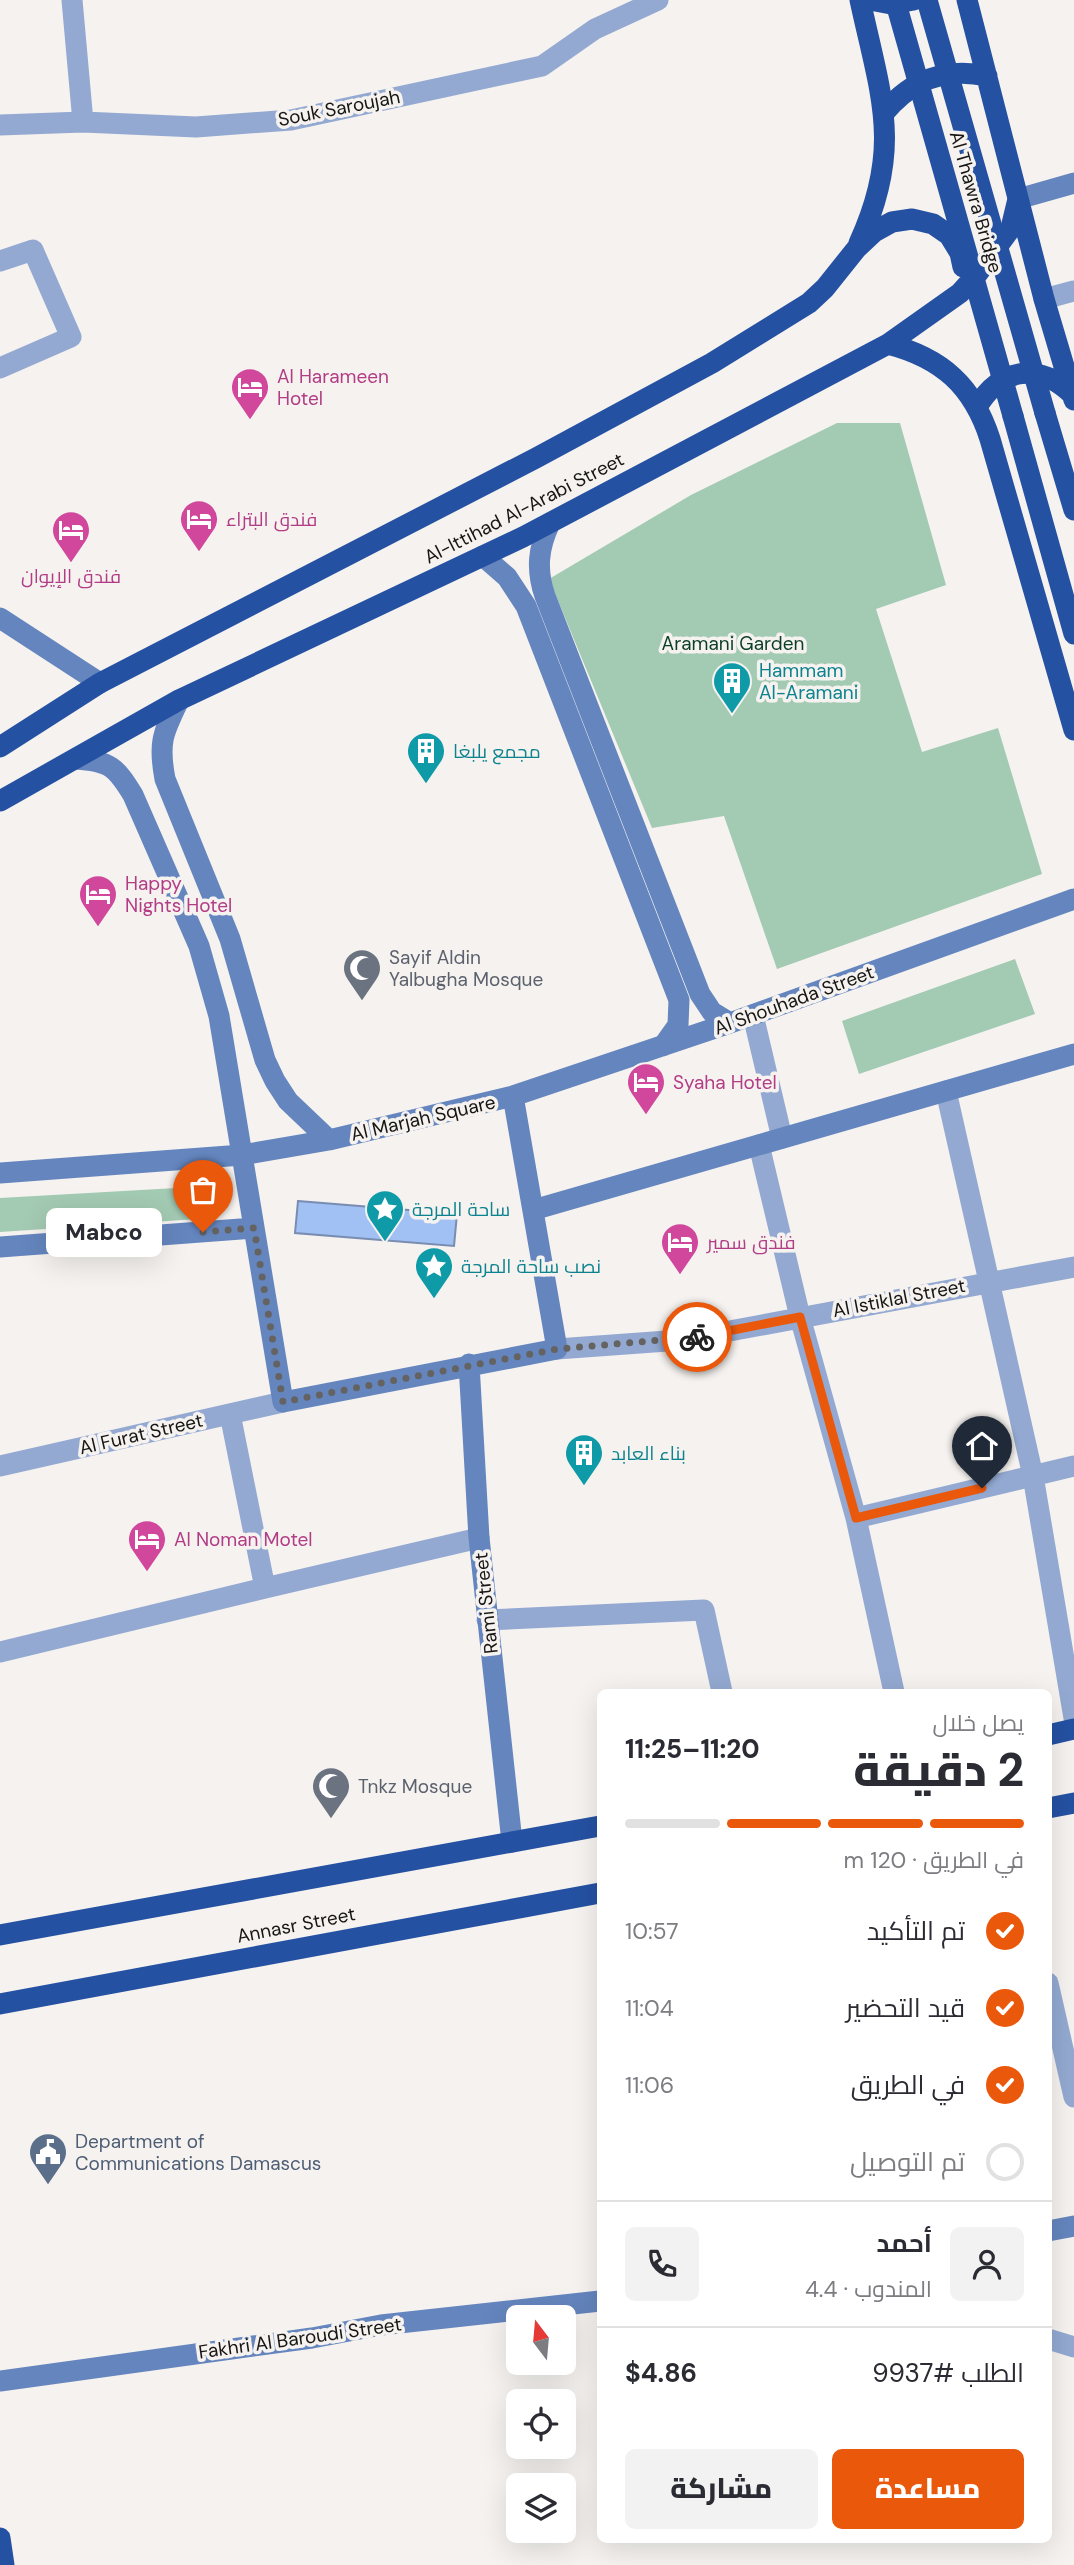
<!DOCTYPE html>
<html lang="ar">
<meta charset="utf-8">
<style>
body{margin:0;font-family:"DM Sans",Cairo,sans-serif;background:#f2f2f3;color:#2b2b33;direction:rtl;height:100vh;display:flex;flex-direction:column;font-size:26px;white-space:nowrap}
*{box-sizing:border-box;margin:0}
p{font-size:23px;color:#7c7c81}
.icon{flex:none;width:38px;height:38px;fill:none;stroke:currentColor;stroke-width:2;stroke-linecap:round;stroke-linejoin:round}
.map{position:relative;flex:1;overflow:hidden;direction:ltr}
.drawer{position:absolute;left:597px;top:1689px;width:455px;height:854px;display:flex;flex-direction:column;background:#fff;border-radius:10px;box-shadow:0 7px 28px #0002;direction:rtl}
.drawer>*{flex:none}
.needle{width:46px;rotate:344deg}
.buttons{position:absolute;left:506px;top:2305px;display:grid;gap:14px}
.buttons a{display:grid;place-items:center;width:70px;height:70px;border-radius:10px;background:#fff;box-shadow:0 7px 28px #0002;font-size:35px}
.pin{position:absolute;display:grid;place-items:center;width:60px;height:60px;color:#fff;margin:-72px -30px;border-radius:50% 50% 50% 0;rotate:-45deg;box-shadow:0 0 7px #0007}
.pin .icon{rotate:45deg}
.courier{position:absolute;display:grid;place-items:center;width:70px;height:70px;margin:-35px;border:5px solid #ea580c;border-radius:50%;background:#fff;color:#222;box-shadow:0 2px 9px #0007}
.bubble{position:absolute;height:49px;border-radius:10px;background:#fff;box-shadow:0 7px 28px #0002;font-size:23px;font-weight:800;line-height:49px;text-align:center;direction:rtl}
.headline em{font-style:normal;font-weight:800}
.headline div{display:flex;flex-direction:column-reverse}
.headline{display:flex;align-items:center;justify-content:space-between;height:119px;padding:0 28px}
h1{font-size:46px;font-weight:800;line-height:52px}
.bar{display:grid;grid-template-columns:repeat(4,1fr);gap:10px 7px;align-content:center;height:84px;padding:0 28px}
.bar i{height:9px;border-radius:5px;background:#e1e1e2}
.bar .active{background:#ea580c}
.bar p{grid-column:span 4}
.line{display:flex;align-items:center;gap:18px;padding:0 28px;border-top:2px solid #e1e1e2}
.line div{flex:1}
.round{display:grid;place-items:center;flex:none;width:74px;height:74px;border-radius:10px;background:#f2f2f3}
ol{padding:0 28px;list-style:none}
li{display:flex;align-items:center;gap:21px;height:77px}
li p{margin-inline-start:auto}
li .icon{padding:7px;border-radius:50%;background:#ea580c;color:#fff;stroke-width:4}
li:last-child{color:#7c7c81}
li i{width:38px;height:38px;border:4px solid #e1e1e2;border-radius:50%}
.action{display:flex;gap:14px;margin-top:auto;padding:14px 28px}
.action a{flex:1;height:80px;border-radius:10px;background:#ea580c;color:#fff;font-size:28px;font-weight:800;line-height:80px;text-align:center}
.action a+a{background:#f2f2f3;color:#2b2b33}
.map>svg:first-child{display:block}
.park{fill:#a3cab3}
.water{fill:#a1c0f4;stroke:#788db1;stroke-width:2}
.lines{fill:none;stroke-linecap:round;stroke-linejoin:round}
.street{stroke:#93a9d1;stroke-width:21}
.secondary{stroke:#6485be;stroke-width:21}
.highway{stroke:#2551a2;stroke-width:21}
.highway-bridge{stroke:#2551a2;stroke-width:21}
.done{stroke:#656361;stroke-width:7;stroke-dasharray:0 12.6}
.route{stroke:#ea580c;stroke-width:9}
.labels{text-anchor:middle;dominant-baseline:central;stroke-width:7;stroke-linejoin:round;paint-order:stroke}
.street-label{font-size:19px;fill:#171614;stroke:#f5f2ef}
.hotel-label{font-size:19px;fill:#b23c85;stroke:#f5f2ef;text-anchor:start}
.park-label{font-size:19px;fill:#0b3e28;stroke:#f5f2ef}
.culture-label{font-size:19px;fill:#0d838f;stroke:#f5f2ef;text-anchor:start}
.worship-label{font-size:19px;fill:#5b616d;stroke:#f5f2ef;text-anchor:start}
.service-label{font-size:19px;fill:#4e5e75;stroke:#f5f2ef;text-anchor:start}
</style>
<div class="map">
<svg width="1074" height="2565" viewBox="0 0 1074 2565">
<rect width="100%" height="100%" fill="#f5f2ef"/>
<path class="park" d="M 837,423 L 900,423 L 946,585 L 876,609 L 922,752 L 998,728 L 1042,874 L 777,969 L 724,816 L 652,828 L 549,579 L 691,495 Z
M 1015,959 L 1035,1014 L 859,1074 L 842,1021 Z
M 194,1187 L 198,1219 L 0,1232 L 0,1198 Z"/>
<path class="water" d="M 298,1201 L 457,1214 L 454,1246 L 295,1233 Z"/>
<g class="lines">
<path class="street" d="M 72,0 L 83,122
M 0,125 L 83,122 L 196,127 L 291,120 L 542,66 L 595,29 L 658,0
M 0,261 L 33,250 L 71,337 L 0,368
M 1044,299 L 1074,291
M 753,1015 L 782,1138
M 946,1091 L 1033,1476 L 1074,1718
M 759,1145 L 800,1317 L 856,1518 L 894,1692
M 557,1349 L 681,1340 L 1074,1267
M 230,1414 L 265,1588 L 479,1538
M 0,1466 L 283,1402
M 856,1518 L 1074,1466
M 487,1620 L 704,1610 L 722,1692
M 0,1652 L 265,1588
M 1048,1983 L 1074,2097
M 1048,2339 L 1074,2347"/>
<path class="secondary" d="M 1018,199 L 1074,183
M 550,523 C 538,548 536,570 545,596 L 700,994 L 712,1012 L 730,1023
M 483,556 L 507,577 L 526,606 L 679,1000 L 678,1025 L 663,1046
M 0,618 L 100,683
M 179,700 C 163,733 158,742 165,779 L 230,939 L 265,1060 L 275,1081 L 288,1101 L 329,1140
M 513,1096 L 557,1349 L 283,1402 L 242,1155 L 329,1140 L 513,1096 L 730,1023 L 1074,899
M 0,1173 L 242,1155 L 219,1016 L 199,946 L 133,795 C 116,767 110,761 76,759
M 533,1210 L 1074,1054
M 0,1247 L 254,1228
M 469,1364 L 479,1538 L 512,1842
M 1048,2231 L 1074,2226
M 0,2381 L 312,2338 L 381,2325 L 600,2301"/>
<path class="highway" d="M 870,0 L 891,4 L 914,0
M 967,0 L 1044,299 L 1074,400
M 885,112 C 911,80 946,67 987,76
M 859,243 C 903,147 881,97 860,0
M 888,344 C 942,358 973,386 990,439 L 1074,730
M 977,407 C 1001,367 1039,362 1073,395
M 1045,413 L 1074,510
M 1013,416 L 1074,634
M 0,747 L 100,683 L 536,458 L 712,363 L 809,303 L 825,288 L 857,248 L 874,232 L 892,222 L 912,219 L 933,224 L 949,235 L 960,253 L 963,267
M 0,801 L 179,700 L 523,537 L 888,344 L 960,293 L 978,273 L 1011,228 L 1018,199
M 1048,1735 L 1074,1729
M 1048,1808 L 1074,1803
M 0,1935 L 600,1826
M 0,2004 L 600,1893
M 0,2538 L 4,2565"/>
<path class="highway-bridge" d="M 895,0 L 1013,416
M 927,0 L 1045,413"/>
</g>
<g class="lines">
<path class="done" d="M 203,1232 L 254,1228 L 283,1402 L 557,1349 L 697,1337"/>
<path class="route" d="M 697,1337 L 800,1317 L 856,1518 L 982,1488"/>
</g>
<defs>
<symbol id="hotel-pin" viewBox="-11 -11 22 30"><path d="M0 17L-7.5 6A9.5 9.5 0 1 1 7.5 6Z" fill="#d1479c" stroke="#f5f2ef"/><path d="M-6-4.5h1.5V1H6V5H4.5V3h-9V5H-6ZM-4 0a1.8 1.8 0 1 1 3.6 0ZM.5 0V-2.5h3Q6-2.5 6 0Z" fill="#fff"/></symbol>
<symbol id="building-pin" viewBox="-11 -11 22 30"><path d="M0 17L-7.5 6A9.5 9.5 0 1 1 7.5 6Z" fill="#0f9aa8" stroke="#f5f2ef"/><path d="M-4-6H4V6H1V3H-1V6H-4ZM-2.5-4.3h1.7v1.8h-1.7ZM.8-4.3h1.7v1.8H.8ZM-2.5-1h1.7V.8h-1.7ZM.8-1h1.7V.8H.8Z" fill="#fff"/></symbol>
<symbol id="mosque-pin" viewBox="-11 -11 22 30"><path d="M0 17L-7.5 6A9.5 9.5 0 1 1 7.5 6Z" fill="#6b7280" stroke="#f5f2ef"/><path d="M3.5-4.9A6 6 0 1 0 3.5 4.9A5 5 0 1 1 3.5-4.9Z" fill="#fff"/></symbol>
<symbol id="sight-pin" viewBox="-11 -11 22 30"><path d="M0 17L-7.5 6A9.5 9.5 0 1 1 7.5 6Z" fill="#0f9aa8" stroke="#f5f2ef"/><path d="M0-6L1.8-2.2L6-1.7L2.9 1.2L3.7 5.4L0 3.3L-3.7 5.4L-2.9 1.2L-6-1.7L-1.8-2.2Z" fill="#fff"/></symbol>
<symbol id="civic-pin" viewBox="-11 -11 22 30"><path d="M0 17L-7.5 6A9.5 9.5 0 1 1 7.5 6Z" fill="#5c6f8a" stroke="#f5f2ef"/><path d="M-.6-6.5H3V-4.5H.6V-3L4-1V1h2V6H-6V1h2V-1L-.6-3ZM-1.2 2.5V6h2.4V2.5Z" fill="#fff"/></symbol>
</defs>
<g fill-rule="evenodd">
<use href="#hotel-pin" x="228" y="365" width="44" height="60"/>
<use href="#hotel-pin" x="177" y="497" width="44" height="60"/>
<use href="#hotel-pin" x="49" y="508" width="44" height="60"/>
<use href="#building-pin" x="710" y="659" width="44" height="60"/>
<use href="#building-pin" x="404" y="729" width="44" height="60"/>
<use href="#hotel-pin" x="76" y="872" width="44" height="60"/>
<use href="#mosque-pin" x="340" y="946" width="44" height="60"/>
<use href="#hotel-pin" x="624" y="1060" width="44" height="60"/>
<use href="#sight-pin" x="363" y="1187" width="44" height="60"/>
<use href="#hotel-pin" x="658" y="1220" width="44" height="60"/>
<use href="#sight-pin" x="412" y="1244" width="44" height="60"/>
<use href="#building-pin" x="562" y="1431" width="44" height="60"/>
<use href="#hotel-pin" x="125" y="1517" width="44" height="60"/>
<use href="#mosque-pin" x="309" y="1764" width="44" height="60"/>
<use href="#civic-pin" x="26" y="2130" width="44" height="60"/>
</g>
<g class="labels">
<g class="street-label">
<text transform="translate(339 108) rotate(-11)">Souk Saroujah</text>
<text transform="translate(976 202) rotate(74)">Al Thawra Bridge</text>
<text transform="translate(524 508) rotate(-27)">Al-Ittihad Al-Arabi Street</text>
<text transform="translate(794 1000) rotate(-20)">Al Shouhada Street</text>
<text transform="translate(423 1118) rotate(-13)">Al Marjah Square</text>
<text transform="translate(899 1298) rotate(-11)">Al Istiklal Street</text>
<text transform="translate(141 1434) rotate(-13)">Al Furat Street</text>
<text transform="translate(486 1603) rotate(-96)">Rami Street</text>
<text transform="translate(296 1925) rotate(-11)">Annasr Street</text>
<text transform="translate(300 2338) rotate(-8)">Fakhri Al Baroudi Street</text>
</g>
<g class="hotel-label">
<text x="277" y="376">Al Harameen<tspan x="277" dy="22">Hotel</tspan></text>
<text x="226" y="519">فندق البتراء</text>
<text x="71" y="576" text-anchor="middle">فندق الإيوان</text>
<text x="125" y="883">Happy<tspan x="125" dy="22">Nights Hotel</tspan></text>
<text x="673" y="1082">Syaha Hotel</text>
<text x="707" y="1242">فندق سمير</text>
<text x="174" y="1539">Al Noman Motel</text>
</g>
<g class="park-label">
<text x="733" y="643">Aramani Garden</text>
</g>
<g class="culture-label">
<text x="759" y="670">Hammam<tspan x="759" dy="22">Al-Aramani</tspan></text>
<text x="453" y="751">مجمع يلبغا</text>
<text x="412" y="1209">ساحة المرجة</text>
<text x="461" y="1266">نصب ساحة المرجة</text>
<text x="611" y="1453">بناء العابد</text>
</g>
<g class="worship-label">
<text x="389" y="957">Sayif Aldin<tspan x="389" dy="22">Yalbugha Mosque</tspan></text>
<text x="358" y="1786">Tnkz Mosque</text>
</g>
<g class="service-label">
<text x="75" y="2141">Department of<tspan x="75" dy="22">Communications Damascus</tspan></text>
</g>
</g>
</svg>
<div class="buttons">
<a><svg class="needle" viewBox="-14 -14 28 28"><path d="M0-13l5 13h-10z" fill="#e53935"/><path d="M0 13l5-13h-10z" fill="#7c7c81"/></svg></a>
<a><svg class="icon" aria-label="locate" viewBox="0 0 24 24"><circle cx="12" cy="12" r="6"/><path d="M12 2v4M12 18v4M2 12h4M18 12h4"/></svg></a>
<a><svg class="icon" aria-label="layers" viewBox="0 0 24 24"><path d="M12 4l9 5-9 5-9-5zM3 14l9 5 9-5"/></svg></a>
</div>
<div class="pin" style="left:203px;top:1232px;background:#ea580c"><svg class="icon" aria-label="bag" viewBox="0 0 24 24"><path d="M5 8h14l-1 12H6zM9 8a3 3 0 0 1 6 0"/></svg></div>
<div class="pin" style="left:982px;top:1488px;background:#1f2937"><svg class="icon" aria-label="home" viewBox="0 0 24 24"><path d="M3 11l9-7 9 7M6 9v11h12V9"/></svg></div>
<div class="courier" style="left:697px;top:1337px"><svg class="icon" aria-label="bike" viewBox="0 0 24 24"><circle cx="6" cy="16" r="4"/><circle cx="18" cy="16" r="4"/><path d="M6 16l4-8h5l3 8M10 8l3 8H6M13 5h3"/></svg></div>
<div class="bubble" style="left:46px;top:1208px;width:116px">Mabco</div>
<section class="drawer">
<div class="headline"><div><h1>2 دقيقة</h1><p>يصل خلال</p></div><em>11:20–11:25</em></div>
<div class="bar"><i class="active"></i><i class="active"></i><i class="active"></i><i></i><p>في الطريق · 120 m</p></div>
<ol>
<li><svg class="icon" aria-label="check" viewBox="0 0 24 24"><path d="M5 12l5 5 9-10"/></svg>تم التأكيد<p>10:57</p></li>
<li><svg class="icon" aria-label="check" viewBox="0 0 24 24"><path d="M5 12l5 5 9-10"/></svg>قيد التحضير<p>11:04</p></li>
<li><svg class="icon" aria-label="check" viewBox="0 0 24 24"><path d="M5 12l5 5 9-10"/></svg>في الطريق<p>11:06</p></li>
<li><i></i>تم التوصيل</li>
</ol>
<div class="line" style="height:126px"><a class="round"><svg class="icon" aria-label="person" viewBox="0 0 24 24"><circle cx="12" cy="8" r="4"/><path d="M4 21q1-7 8-7t8 7"/></svg></a><div><b>أحمد</b><p>المندوب · 4.4</p></div><a class="round"><svg class="icon" aria-label="phone" viewBox="0 0 24 24"><path d="M5 4h4l2 5-3 2q2 4 5 5l2-3 5 2v4C11 20 4 13 5 4z"/></svg></a></div>
<div class="line" style="height:91px"><div>الطلب #9937</div><b>$4.86</b></div>
<div class="action"><a>مساعدة</a><a>مشاركة</a></div>
</section>
</div>
